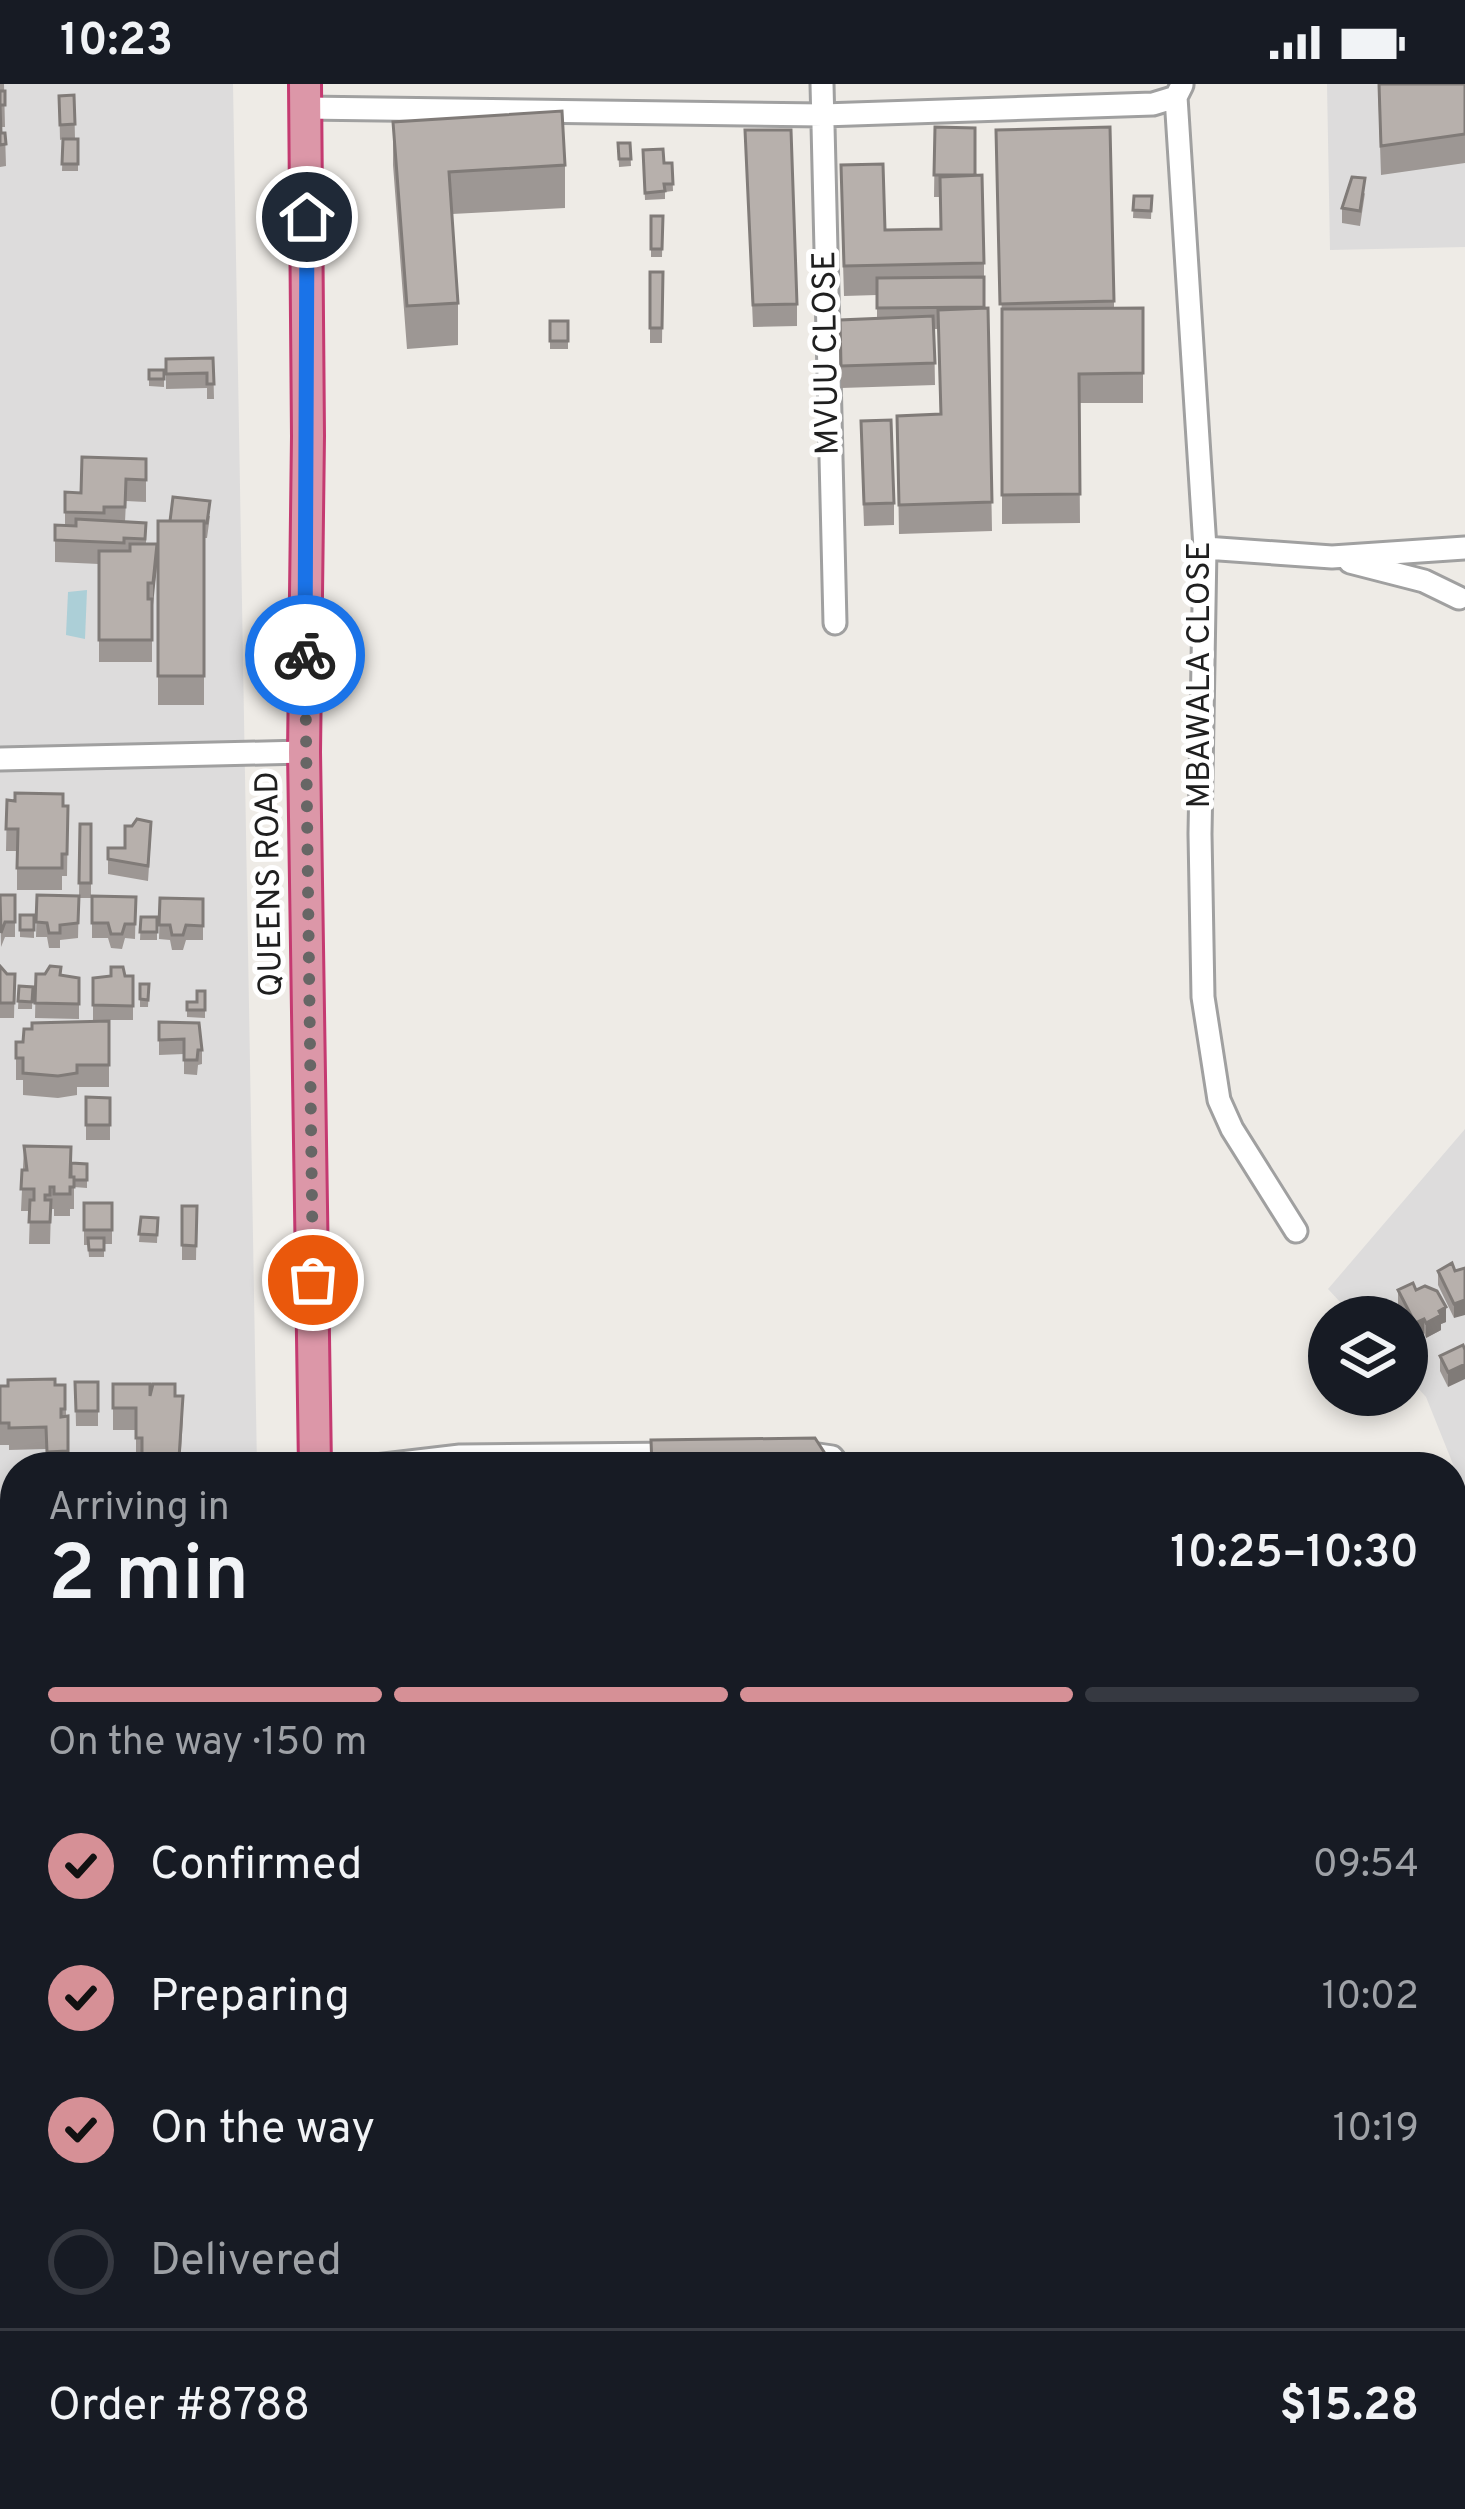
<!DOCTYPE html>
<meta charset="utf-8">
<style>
body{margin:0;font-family:Overpass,sans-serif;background:#20242c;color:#f1f3f6;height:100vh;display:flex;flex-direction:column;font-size:45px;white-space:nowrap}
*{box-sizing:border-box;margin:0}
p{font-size:39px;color:#9ea1a6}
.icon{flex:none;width:66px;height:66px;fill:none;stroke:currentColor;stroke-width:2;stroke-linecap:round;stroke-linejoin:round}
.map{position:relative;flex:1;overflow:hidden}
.drawer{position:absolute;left:0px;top:1368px;width:1467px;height:1059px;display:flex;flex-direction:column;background:#171b24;border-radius:48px 48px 0 0;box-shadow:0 6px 18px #0003}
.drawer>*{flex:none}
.buttons{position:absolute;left:1308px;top:1212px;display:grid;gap:24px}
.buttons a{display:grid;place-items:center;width:120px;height:120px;border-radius:50%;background:#171b24;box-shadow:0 6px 18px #0003;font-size:60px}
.pin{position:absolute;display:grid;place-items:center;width:102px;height:102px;color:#fff;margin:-51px;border:6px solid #fff;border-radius:50%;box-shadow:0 3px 12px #0007}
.courier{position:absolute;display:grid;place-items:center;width:120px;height:120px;margin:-60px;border:9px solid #1a73e8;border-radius:50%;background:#fff;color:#222;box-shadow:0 3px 15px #0007}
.overview em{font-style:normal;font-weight:600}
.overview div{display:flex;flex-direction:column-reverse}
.overview{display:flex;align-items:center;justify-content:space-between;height:204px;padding:0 48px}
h1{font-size:78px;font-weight:600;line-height:90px}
.bar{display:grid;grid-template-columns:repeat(4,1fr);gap:18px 12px;align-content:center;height:144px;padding:0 48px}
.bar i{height:15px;border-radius:9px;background:#363941}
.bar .current{background:#d69096}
.bar p{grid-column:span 4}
.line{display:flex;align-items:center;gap:30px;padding:0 48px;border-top:3px solid #363941}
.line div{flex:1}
ol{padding:0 48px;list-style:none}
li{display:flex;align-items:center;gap:36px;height:132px}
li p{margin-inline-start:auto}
li .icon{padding:12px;border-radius:50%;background:#d69096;color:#111;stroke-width:4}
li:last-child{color:#9ea1a6}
li i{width:66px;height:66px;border:6px solid #363941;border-radius:50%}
.status{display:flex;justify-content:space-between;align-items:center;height:84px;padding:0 60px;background:#171b24;direction:ltr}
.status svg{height:33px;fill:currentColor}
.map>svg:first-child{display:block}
.residential{fill:#dddcdc}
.water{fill:#accfd7}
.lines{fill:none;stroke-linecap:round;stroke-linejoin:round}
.stream{stroke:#accfd7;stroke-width:6}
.minor-casing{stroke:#a0a0a0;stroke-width:27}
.highway-casing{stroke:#c53a71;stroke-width:36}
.minor{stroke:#fff;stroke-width:21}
.highway{stroke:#dc97a8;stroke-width:30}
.wall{fill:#9d9794}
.shaded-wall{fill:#807b78}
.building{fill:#b7b0ac;stroke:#807b78;stroke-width:3}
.done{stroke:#676665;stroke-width:12;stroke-dasharray:0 21.6}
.route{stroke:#1a73e8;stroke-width:15}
.labels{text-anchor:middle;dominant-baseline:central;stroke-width:10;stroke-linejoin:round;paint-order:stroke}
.street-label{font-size:33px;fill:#1f1f1f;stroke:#fff}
</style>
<div class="status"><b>10:23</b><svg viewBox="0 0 49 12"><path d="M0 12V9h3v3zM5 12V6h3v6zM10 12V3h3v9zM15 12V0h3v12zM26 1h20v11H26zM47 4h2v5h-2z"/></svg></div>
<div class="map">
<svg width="1465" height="2425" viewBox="0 0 1465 2425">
<rect width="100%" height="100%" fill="#eeebe6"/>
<path class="residential" d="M 0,0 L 233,0 L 257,1383 L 15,1383 L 15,2412 L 274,2412 L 274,2425 L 0,2425 Z
M 1327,0 L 1465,0 L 1465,163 L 1330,166 Z
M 1465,1045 L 1465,1410 L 1426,1313 L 1407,1292 L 1407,1233 L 1354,1233 L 1328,1205 Z"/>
<path class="water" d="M 87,506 L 85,555 L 66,551 L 68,508 Z"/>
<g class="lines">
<path class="stream" d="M 1452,2219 L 1465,2246"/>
<defs>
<path id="minor" d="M 822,0 L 835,539
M 1176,13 L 1205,464 L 1200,750 L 1203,913 L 1219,1016 L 1232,1045 L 1296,1147
M 305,24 L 823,31 L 1153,20 L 1176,13 L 1182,1
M 1205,464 L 1332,473 L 1465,464
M 1350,478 L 1424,497 L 1459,514
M 0,675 L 304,668
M 805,1369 L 832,1373 L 840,1383
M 367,1383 L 460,1372 L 678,1370
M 941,2412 L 942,2425
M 316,2418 L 367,2425
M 469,2425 L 469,2412"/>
<path id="highway" d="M 305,0 L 308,352 L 304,668 L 315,1383
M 316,2412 L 316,2425"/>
</defs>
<use href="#minor" class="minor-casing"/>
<use href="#highway" class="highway-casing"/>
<use href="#minor" class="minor"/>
<use href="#highway" class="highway"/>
</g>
<path class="wall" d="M 0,0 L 4,0 L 5,43 L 1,43 L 1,49 L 5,49 L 6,82 L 0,83 Z
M 1378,0 L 1465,0 L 1465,79 L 1381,91 Z
M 74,11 L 75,55 L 78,55 L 78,87 L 62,87 L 63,55 L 60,56 L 59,12 Z
M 393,38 L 565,81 L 565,124 L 452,130 L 458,219 L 458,261 L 407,265 L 393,81 Z
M 935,43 L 975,92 L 984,179 L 984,224 L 988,224 L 992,447 L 899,450 L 897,332 L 940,331 L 938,245 L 934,245 L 935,301 L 841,304 L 840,236 L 877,234 L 877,211 L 844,212 L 841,110 L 885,146 L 941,145 L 940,113 L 934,113 Z
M 745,46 L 797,220 L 797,242 L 753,243 Z
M 996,46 L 1114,217 L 1114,225 L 1143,224 L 1143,319 L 1079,319 L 1080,439 L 1002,440 L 1002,234 Z
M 618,59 L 630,59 L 631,82 L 619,83 Z
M 643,66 L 664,79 L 672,79 L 673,107 L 665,108 L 665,115 L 645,116 Z
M 1365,109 L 1360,142 L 1342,139 L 1342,124 Z
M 1134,112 L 1152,112 L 1151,135 L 1133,134 Z
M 651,132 L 663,132 L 662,173 L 651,173 Z
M 650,188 L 663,188 L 662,259 L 650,259 Z
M 550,237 L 568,237 L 568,265 L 550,265 Z
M 213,274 L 214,315 L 207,315 L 207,304 L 166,305 L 166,275 Z
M 149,286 L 164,286 L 164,303 L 149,302 Z
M 861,359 L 894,419 L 894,441 L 864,442 Z
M 146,375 L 146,418 L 126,417 L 125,438 L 146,439 L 146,460 L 157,482 L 152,521 L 152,578 L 99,578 L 99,480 L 55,478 L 55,441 L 65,441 L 65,408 L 81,409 Z
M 210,432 L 207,454 L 204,454 L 204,621 L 158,621 L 158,437 Z
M 7,716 L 68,722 L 67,792 L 62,792 L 62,806 L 17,806 L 17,767 L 6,767 Z
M 80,740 L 91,740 L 91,814 L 79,814 Z
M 151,753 L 148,797 L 108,790 L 108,764 L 125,764 Z
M 0,811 L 15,811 L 15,853 L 5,853 L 1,863 Z
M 37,811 L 79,812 L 78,854 L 60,856 L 60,864 L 49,864 L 47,853 L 36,853 Z
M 136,813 L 135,855 L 125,854 L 122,865 L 111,864 L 108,854 L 92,854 L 92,839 Z
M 160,814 L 203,815 L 203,856 L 186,856 L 183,866 L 172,866 L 170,856 L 159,855 Z
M 20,831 L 34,831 L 34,854 L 20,853 Z
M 141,833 L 157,833 L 157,856 L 140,856 Z
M 0,882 L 7,890 L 15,890 L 14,934 L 0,934 Z
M 36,890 L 79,894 L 79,935 L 35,934 Z
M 133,892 L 133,936 L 93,936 L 93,894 Z
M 140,900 L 149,900 L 148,923 L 140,923 Z
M 19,902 L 33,903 L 32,925 L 18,925 Z
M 205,907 L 205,934 L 187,933 L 187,918 L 197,918 Z
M 109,937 L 109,1003 L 77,1003 L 77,1011 L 58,1014 L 23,1011 L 23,996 L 16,996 L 16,974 L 23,958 Z
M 159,938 L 202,966 L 202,980 L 198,981 L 197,991 L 184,990 L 184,970 L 159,971 Z
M 86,1013 L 110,1014 L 110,1056 L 86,1056 Z
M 24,1062 L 70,1093 L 87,1080 L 87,1104 L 74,1103 L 74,1125 L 70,1125 L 70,1132 L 54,1132 L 54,1125 L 51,1125 L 50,1160 L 29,1160 L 30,1127 L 21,1127 Z
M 84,1119 L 112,1146 L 112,1160 L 104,1160 L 104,1173 L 89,1173 L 88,1161 L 84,1161 Z
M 182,1122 L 197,1122 L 196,1176 L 182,1176 Z
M 141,1133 L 158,1134 L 157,1159 L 139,1158 Z
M 1438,1187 L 1455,1187 L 1454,1234 L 1438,1201 Z
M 1398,1206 L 1416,1206 L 1446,1238 L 1441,1240 L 1441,1246 L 1426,1254 L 1424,1249 L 1415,1254 L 1407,1238 L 1407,1233 L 1404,1233 L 1398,1221 Z
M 1463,1261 L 1448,1303 L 1440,1287 L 1440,1272 Z
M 75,1298 L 98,1298 L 98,1342 L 76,1342 Z
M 113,1300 L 150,1312 L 175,1312 L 183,1334 L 180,1383 L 142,1383 L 142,1376 L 136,1376 L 136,1346 L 113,1346 Z
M 65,1301 L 68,1383 L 46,1383 L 46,1365 L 9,1366 L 9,1361 L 0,1361 L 0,1302 Z
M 7,1419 L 15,1419 L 15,1480 L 14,1456 L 6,1456 Z
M 0,1546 L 15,1546 L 15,1574 L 0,1574 Z
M 0,1580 L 15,1580 L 15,1659 L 0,1659 Z
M 0,1900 L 8,1900 L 6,1945 L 0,1945 Z
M 15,1997 L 15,2112 L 8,2111 L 8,2095 L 0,2095 L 0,2066 L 12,2031 Z
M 0,2124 L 13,2125 L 13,2140 L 15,2140 L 15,2225 L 0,2225 Z
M 15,2239 L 15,2330 L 1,2331 L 0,2287 Z
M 26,2412 L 104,2412 L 104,2425 L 30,2425 L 26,2422 Z
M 105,2412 L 137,2412 L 134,2425 L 104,2425 Z"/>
<path class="shaded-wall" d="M 157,460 L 157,482 L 153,521 L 153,499 Z
M 1465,1216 L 1465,1231 L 1454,1234 L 1454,1220 Z
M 1446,1223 L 1446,1238 L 1441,1240 L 1441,1246 L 1426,1254 L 1426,1239 L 1439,1227 Z
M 1424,1235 L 1424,1249 L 1415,1254 L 1415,1239 Z
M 1465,1280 L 1465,1295 L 1448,1303 L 1448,1288 Z
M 104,2412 L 104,2425 L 90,2425 Z
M 133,2412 L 137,2412 L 134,2425 L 130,2425 Z"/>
<path class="building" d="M 1379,0 L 1465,0 L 1465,50 L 1381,62 Z
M 0,7 L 5,7 L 5,21 L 0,21 L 1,49 L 5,49 L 6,60 L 0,61 Z
M 74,11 L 75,40 L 60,41 L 59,12 Z
M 562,27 L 565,81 L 449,88 L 458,219 L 407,222 L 393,38 Z
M 935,43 L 975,44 L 975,91 L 934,91 Z
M 1110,43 L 1114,217 L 1000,220 L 996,46 Z
M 745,46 L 791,46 L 797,220 L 753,221 Z
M 63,55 L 78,55 L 78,80 L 62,80 Z
M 618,59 L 630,59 L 631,75 L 619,75 Z
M 663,65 L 664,79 L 672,79 L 673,100 L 664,100 L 665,107 L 645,109 L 643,66 Z
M 883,80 L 885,146 L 941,145 L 940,93 L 982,91 L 984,179 L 844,182 L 841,81 Z
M 1352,93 L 1365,94 L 1360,127 L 1342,124 Z
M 1134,112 L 1152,112 L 1151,127 L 1133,126 Z
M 651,132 L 663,132 L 662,165 L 651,165 Z
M 650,188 L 663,188 L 662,244 L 650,244 Z
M 984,193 L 984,223 L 877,224 L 877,194 Z
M 988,224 L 992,418 L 899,421 L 897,332 L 941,330 L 938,226 Z
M 1143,224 L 1143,289 L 1079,290 L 1080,410 L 1002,411 L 1002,225 Z
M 933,232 L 935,279 L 841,282 L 840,236 Z
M 550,237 L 568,237 L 568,257 L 550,257 Z
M 213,274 L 214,300 L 207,300 L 207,289 L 166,290 L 166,275 Z
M 149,286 L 164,286 L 164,295 L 149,295 Z
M 891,336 L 894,419 L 864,420 L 861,337 Z
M 82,373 L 146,375 L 146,396 L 126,395 L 125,423 L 104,423 L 104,429 L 65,428 L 65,408 L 81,409 Z
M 173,413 L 210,417 L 207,439 L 204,439 L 204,437 L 170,437 Z
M 76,435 L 146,439 L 145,455 L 124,454 L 124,459 L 55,456 L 55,441 L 76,442 Z
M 158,437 L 204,437 L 204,592 L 158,592 Z
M 130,460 L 157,460 L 153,499 L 148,499 L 148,515 L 152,515 L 152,556 L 99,556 L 99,467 L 130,467 Z
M 15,709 L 63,710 L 63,722 L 68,722 L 67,770 L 62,770 L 62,784 L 17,784 L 18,745 L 6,745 L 7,716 L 15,717 Z
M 137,735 L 151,738 L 148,782 L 108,775 L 108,764 L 125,764 L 125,742 L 132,742 Z
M 80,740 L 91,740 L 91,799 L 79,799 Z
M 0,811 L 15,811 L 15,838 L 5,838 L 1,849 Z
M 37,811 L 79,812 L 78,839 L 60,841 L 60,849 L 49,849 L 47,839 L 36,838 Z
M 92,812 L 136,813 L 135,840 L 125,840 L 122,850 L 111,850 L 108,839 L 92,839 Z
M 160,814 L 203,815 L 203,842 L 186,841 L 183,851 L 172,851 L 170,841 L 159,841 Z
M 20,831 L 34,831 L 34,846 L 20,846 Z
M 141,833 L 157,833 L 157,848 L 140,848 Z
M 0,882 L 7,890 L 15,890 L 14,919 L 0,919 Z
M 50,882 L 61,883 L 60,891 L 79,894 L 79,920 L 35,919 L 36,890 L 45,890 Z
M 111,883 L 123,883 L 125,892 L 133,892 L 133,922 L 93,921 L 93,894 L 111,892 Z
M 140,900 L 149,900 L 148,916 L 140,915 Z
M 19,902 L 33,903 L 32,918 L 18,917 Z
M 197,907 L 205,907 L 205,926 L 187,926 L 187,918 L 197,918 Z
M 109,937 L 109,981 L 77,981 L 77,989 L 58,992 L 23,989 L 23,974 L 16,974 L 16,958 L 23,958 L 24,945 L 32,945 L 32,939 Z
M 159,938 L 199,939 L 202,966 L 198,966 L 197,976 L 184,976 L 184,955 L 159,956 Z
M 86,1013 L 110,1014 L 110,1041 L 86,1041 Z
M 24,1062 L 71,1063 L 70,1093 L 74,1093 L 74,1103 L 70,1103 L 70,1110 L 54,1110 L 54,1103 L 50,1103 L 50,1111 L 45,1111 L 45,1116 L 51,1116 L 50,1138 L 29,1138 L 30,1116 L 34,1116 L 34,1105 L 21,1105 L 22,1086 L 27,1086 Z
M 71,1079 L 87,1080 L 87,1096 L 74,1096 L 74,1093 L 71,1093 Z
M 84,1119 L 112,1119 L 112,1146 L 84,1146 Z
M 182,1122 L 197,1122 L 196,1162 L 182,1161 Z
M 141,1133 L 158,1134 L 157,1151 L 139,1150 Z
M 88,1154 L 104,1154 L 104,1166 L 89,1166 Z
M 1452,1179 L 1455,1187 L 1465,1184 L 1465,1216 L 1454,1220 L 1438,1187 Z
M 1413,1199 L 1416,1206 L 1425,1202 L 1437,1207 L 1446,1223 L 1439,1227 L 1441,1231 L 1426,1239 L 1424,1235 L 1415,1239 L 1398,1206 Z
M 1463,1261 L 1465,1266 L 1465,1280 L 1448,1288 L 1440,1272 Z
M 55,1295 L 55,1301 L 65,1301 L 65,1325 L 61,1325 L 61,1333 L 68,1332 L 68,1367 L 47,1368 L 46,1343 L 9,1344 L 9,1339 L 0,1339 L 0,1302 L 8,1302 L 8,1296 Z
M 75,1298 L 98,1298 L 98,1327 L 76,1327 Z
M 113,1300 L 150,1300 L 150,1312 L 153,1300 L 175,1300 L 175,1312 L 183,1312 L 179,1374 L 173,1374 L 173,1381 L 149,1381 L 148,1374 L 142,1374 L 142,1354 L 136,1354 L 136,1324 L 113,1324 Z
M 815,1354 L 826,1371 L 832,1371 L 833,1383 L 652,1383 L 651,1356 Z
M 7,1419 L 15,1419 L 15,1442 L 6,1441 Z
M 0,1546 L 15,1546 L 15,1559 L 0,1559 Z
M 0,1580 L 15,1580 L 15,1637 L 0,1637 Z
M 0,1900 L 7,1900 L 6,1930 L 0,1930 Z
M 15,1997 L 15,2083 L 8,2082 L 9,2066 L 0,2066 L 3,2030 L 12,2031 Z
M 0,2124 L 13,2125 L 12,2137 L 0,2137 Z
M 0,2140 L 15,2140 L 15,2203 L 0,2203 Z
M 15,2239 L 15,2308 L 1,2309 L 0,2287 L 2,2287 L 2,2240 Z
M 39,2412 L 103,2412 L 90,2425 L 80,2425 L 74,2419 L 68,2425 L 61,2425 L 53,2417 L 48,2422 Z
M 105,2412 L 133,2412 L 130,2421 L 104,2414 Z"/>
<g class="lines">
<path class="done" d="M 305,571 L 313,1196"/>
<path class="route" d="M 305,571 L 307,133"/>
</g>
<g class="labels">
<g class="street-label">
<text transform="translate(828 269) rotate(-91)">MVUU CLOSE</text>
<text transform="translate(1201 591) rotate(-90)">MBAWALA CLOSE</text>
<text transform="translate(271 800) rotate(-91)">QUEENS ROAD</text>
</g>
</g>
</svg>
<div class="buttons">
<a><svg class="icon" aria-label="layers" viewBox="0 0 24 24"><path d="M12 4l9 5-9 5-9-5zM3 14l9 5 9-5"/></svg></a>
</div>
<div class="pin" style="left:313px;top:1196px;background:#ea580c"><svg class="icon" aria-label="bag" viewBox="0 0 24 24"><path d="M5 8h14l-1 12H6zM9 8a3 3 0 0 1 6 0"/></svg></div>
<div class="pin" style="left:307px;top:133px;background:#1f2937"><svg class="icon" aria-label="home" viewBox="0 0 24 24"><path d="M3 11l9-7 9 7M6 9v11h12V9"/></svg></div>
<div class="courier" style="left:305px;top:571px"><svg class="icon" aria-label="bike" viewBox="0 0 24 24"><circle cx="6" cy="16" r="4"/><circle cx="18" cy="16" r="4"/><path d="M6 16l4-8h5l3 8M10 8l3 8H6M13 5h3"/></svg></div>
<section class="drawer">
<div class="overview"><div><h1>2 min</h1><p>Arriving in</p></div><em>10:25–10:30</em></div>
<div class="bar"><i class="current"></i><i class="current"></i><i class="current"></i><i></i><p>On the way · 150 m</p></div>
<ol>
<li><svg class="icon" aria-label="check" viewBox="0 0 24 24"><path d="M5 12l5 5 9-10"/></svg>Confirmed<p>09:54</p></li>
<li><svg class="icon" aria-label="check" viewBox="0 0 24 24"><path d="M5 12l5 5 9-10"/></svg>Preparing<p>10:02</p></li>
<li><svg class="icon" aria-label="check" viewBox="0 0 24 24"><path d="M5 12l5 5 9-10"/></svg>On the way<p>10:19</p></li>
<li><i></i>Delivered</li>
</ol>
<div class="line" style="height:156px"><div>Order #8788</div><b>$15.28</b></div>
</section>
</div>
